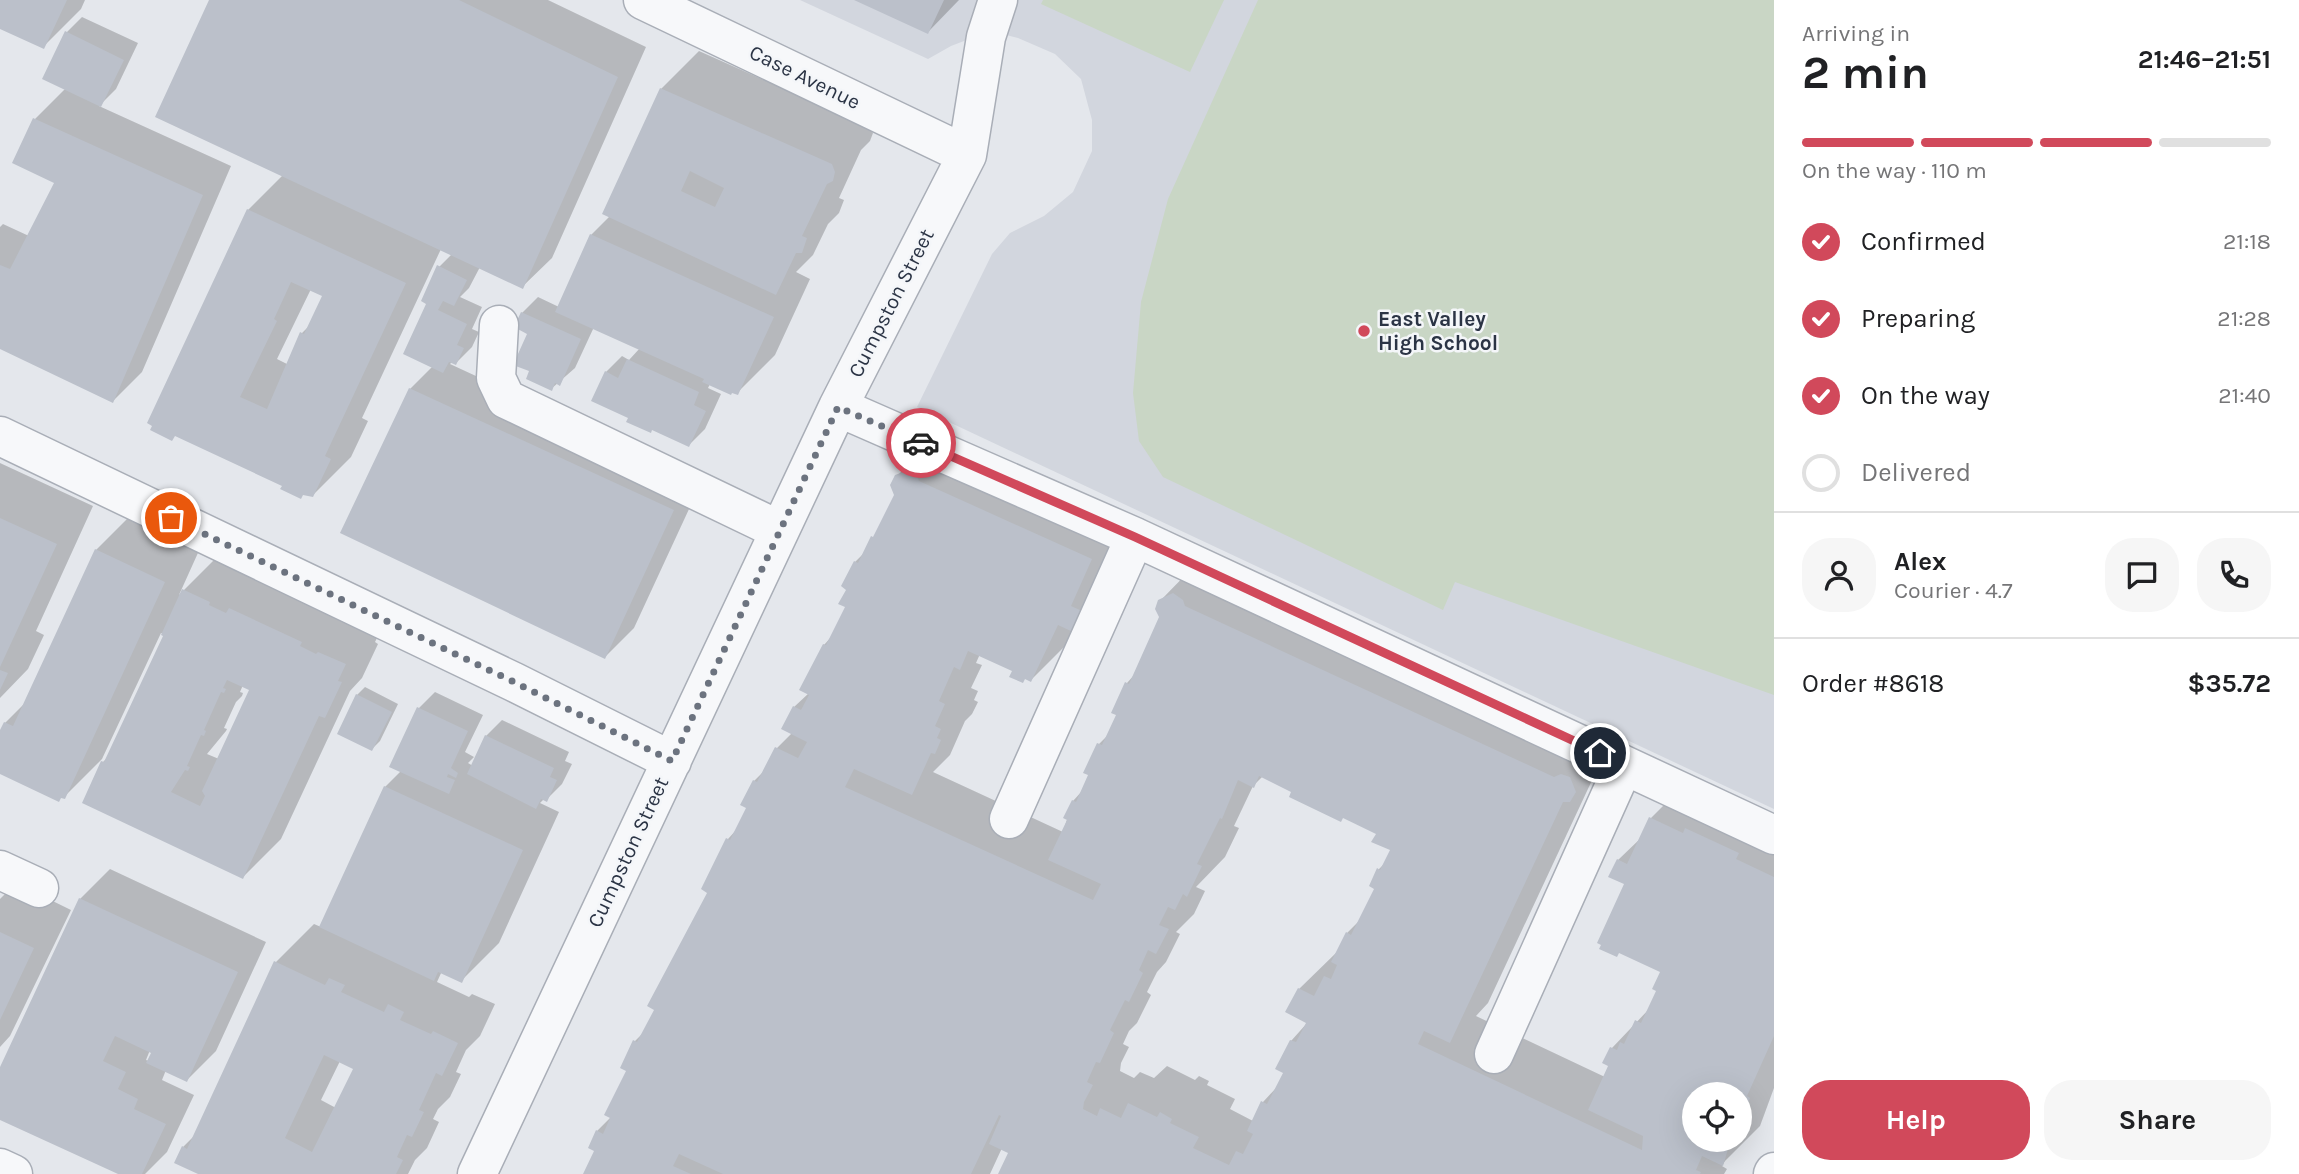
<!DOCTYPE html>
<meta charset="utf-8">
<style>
body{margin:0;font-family:Karla,sans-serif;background:#f6f6f6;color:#202124;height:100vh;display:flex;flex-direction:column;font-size:26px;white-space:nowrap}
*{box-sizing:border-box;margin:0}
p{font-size:23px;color:#757577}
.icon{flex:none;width:38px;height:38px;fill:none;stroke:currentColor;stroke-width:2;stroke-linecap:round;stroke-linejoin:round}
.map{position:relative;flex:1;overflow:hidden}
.details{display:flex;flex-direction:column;background:#fff;width:525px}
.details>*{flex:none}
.buttons{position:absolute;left:1682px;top:1082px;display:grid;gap:14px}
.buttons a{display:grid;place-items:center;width:70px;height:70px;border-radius:50%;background:#fff;box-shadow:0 7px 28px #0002;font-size:35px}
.pin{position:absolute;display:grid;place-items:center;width:60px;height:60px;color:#fff;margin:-30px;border:4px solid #fff;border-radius:50%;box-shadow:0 2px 7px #0007}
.courier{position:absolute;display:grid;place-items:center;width:70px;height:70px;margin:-35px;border:5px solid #d1495b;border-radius:50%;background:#fff;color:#222;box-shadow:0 2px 9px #0007}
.headline em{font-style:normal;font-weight:700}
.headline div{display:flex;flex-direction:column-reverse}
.headline{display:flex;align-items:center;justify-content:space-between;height:119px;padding:0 28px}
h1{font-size:46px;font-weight:700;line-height:52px}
.bar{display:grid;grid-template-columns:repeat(4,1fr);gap:10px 7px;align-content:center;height:84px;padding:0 28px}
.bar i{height:9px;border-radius:5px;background:#e0e0e0}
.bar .on{background:#d1495b}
.bar p{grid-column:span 4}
.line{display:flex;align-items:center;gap:18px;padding:0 28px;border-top:2px solid #e0e0e0}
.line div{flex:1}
.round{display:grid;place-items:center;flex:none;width:74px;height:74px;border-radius:28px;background:#f6f6f6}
ol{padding:0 28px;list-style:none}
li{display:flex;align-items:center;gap:21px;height:77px}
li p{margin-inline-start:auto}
li .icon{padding:7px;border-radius:50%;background:#d1495b;color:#fff;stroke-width:4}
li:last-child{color:#757577}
li i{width:38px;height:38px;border:4px solid #e0e0e0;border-radius:50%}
.cta{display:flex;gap:14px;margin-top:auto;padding:14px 28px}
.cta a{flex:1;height:80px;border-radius:28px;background:#d1495b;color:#fff;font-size:28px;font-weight:700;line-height:80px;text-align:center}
.cta a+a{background:#f6f6f6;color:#202124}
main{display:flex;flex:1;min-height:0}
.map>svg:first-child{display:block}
.built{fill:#d2d6de}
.green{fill:#c9d6c5}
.shadow{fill:#0003;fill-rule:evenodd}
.building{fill:#bbc0ca;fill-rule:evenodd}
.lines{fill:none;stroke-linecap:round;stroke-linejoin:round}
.minor-casing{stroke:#a9aeb7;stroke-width:41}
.minor{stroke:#f7f8fa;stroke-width:38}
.done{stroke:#6c737f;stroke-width:7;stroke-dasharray:0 12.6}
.route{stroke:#d1495b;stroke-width:9}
.poi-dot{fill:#d1495b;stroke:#f4f6f9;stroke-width:2.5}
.labels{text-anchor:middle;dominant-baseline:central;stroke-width:5;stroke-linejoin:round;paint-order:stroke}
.street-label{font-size:21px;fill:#2b3445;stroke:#f4f6f9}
.poi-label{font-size:21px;font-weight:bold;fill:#2b3445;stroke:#f4f6f9;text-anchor:start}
</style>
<main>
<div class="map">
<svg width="1774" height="1174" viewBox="0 0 1774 1174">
<rect width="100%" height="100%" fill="#e4e7ec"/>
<path class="built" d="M 800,0 L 1774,0 L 1774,809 L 917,407 L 992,254 L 1010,233 L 1044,216 L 1073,192 L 1092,151 L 1092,120 L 1081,79 L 1055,54 L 1018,38 L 990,31 L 951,46 L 928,59 Z"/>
<path class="green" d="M 1043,0 L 1224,0 L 1190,72 L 1041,4 Z
M 1258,0 L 1774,0 L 1774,695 L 1455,582 L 1443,610 L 1163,477 L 1139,441 L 1133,393 L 1141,302 L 1168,199 Z"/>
<path class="shadow" d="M 0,0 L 85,0 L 81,9 L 43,47 L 0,27 Z
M 211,0 L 548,0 L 646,47 L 552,258 L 522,287 L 480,267 L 469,288 L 460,297 L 482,307 L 472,329 L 479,332 L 472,347 L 456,363 L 453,361 L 450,364 L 702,481 L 634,628 L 605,657 L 410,389 L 433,366 L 428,303 L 439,267 L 452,254 L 441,249 L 362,418 L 368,421 L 351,457 L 313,495 L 284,485 L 176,434 L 248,210 L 283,175 ZM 311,289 L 324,296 L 311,324 L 302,333 L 287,364 L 277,359 Z
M 858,0 L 959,0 L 928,32 Z
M 82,17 L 138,43 L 116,89 L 99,106 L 231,166 L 142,372 L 113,401 L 0,348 L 0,227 L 3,224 L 29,236 L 56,182 L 35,119 L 66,88 L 66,33 Z
M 699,51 L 869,127 L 873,133 L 870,141 L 861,150 L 839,198 L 844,200 L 839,213 L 828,224 L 813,255 L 796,272 L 810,279 L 775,355 L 737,393 L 710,384 L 708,388 L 721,394 L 705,429 L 689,445 L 630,417 L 606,372 L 622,356 L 629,360 L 640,348 L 594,327 L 575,368 L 551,389 L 531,370 L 529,333 L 522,313 L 538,297 L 559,307 L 591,235 L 610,216 L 661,89 Z
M 935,438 L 1129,521 L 1069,642 L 1031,680 L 980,654 L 976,663 L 982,665 L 971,688 L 978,691 L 974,700 L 978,702 L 972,714 L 965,721 L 950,755 L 933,772 L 1063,832 L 1073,801 L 1082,791 L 1090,775 L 1086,772 L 1099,744 L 1110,733 L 1118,715 L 1113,712 L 1127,683 L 1135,674 L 1161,617 L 1160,601 L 1198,562 L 1608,762 L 1594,776 L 1488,1003 L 1476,1016 L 1605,1077 L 1611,1065 L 1612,1048 L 1650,1008 L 1658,990 L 1662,971 L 1618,860 L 1643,836 L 1651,818 L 1689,780 L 1774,821 L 1774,1088 L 1760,1126 L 1725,1161 L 1722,1166 L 1727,1169 L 1724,1174 L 1000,1174 L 1010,1152 L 1002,1148 L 990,1174 L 584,1174 L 597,1150 L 597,1131 L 611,1117 L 628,1070 L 635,1041 L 645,1031 L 710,892 L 703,889 L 728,839 L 737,829 L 748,807 L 754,781 L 766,769 L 777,748 L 792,733 L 794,707 L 809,693 L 824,645 L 832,636 L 848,607 L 848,589 L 855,562 L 865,552 L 878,532 L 896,495 L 897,476 ZM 1263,776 L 1378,833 L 1392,850 L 1385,863 L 1379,869 L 1376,888 L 1361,919 L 1347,933 L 1338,951 L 1299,989 L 1308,1022 L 1291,1041 L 1285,1072 L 1277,1087 L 1263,1102 L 1253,1121 L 1230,1109 L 1235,1099 L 1207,1085 L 1209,1081 L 1199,1076 L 1195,1080 L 1167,1066 L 1154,1078 L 1140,1072 L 1134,1078 L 1120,1071 L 1121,1063 L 1129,1047 L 1123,1044 L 1129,1031 L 1137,1023 L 1151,995 L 1147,992 L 1157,972 L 1166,962 L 1180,934 L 1176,932 L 1194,914 L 1205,891 L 1196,887 L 1225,857 L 1239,828 L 1234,826 L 1253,786 ZM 1694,1094 L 1740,1094 L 1740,1139 L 1694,1139 Z
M 0,463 L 93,506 L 36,631 L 44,635 L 28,669 L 0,698 Z
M 134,512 L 202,544 L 179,595 L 222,552 L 383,626 L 375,642 L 378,644 L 362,678 L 350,691 L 281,839 L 243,877 L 103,762 L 109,756 L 166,635 L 161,633 L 102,759 L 64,797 L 0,772 L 0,734 L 5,723 L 26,702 L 96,550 ZM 243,685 L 252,689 L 219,759 L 207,754 L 226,731 L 227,729 L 224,728 L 236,702 L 242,696 L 243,693 L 240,692 Z
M 365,687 L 398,704 L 380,741 L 372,749 L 357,695 Z
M 435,692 L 483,715 L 465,752 L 474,757 L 468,763 L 473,766 L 486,736 L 502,720 L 569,752 L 565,761 L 572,764 L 562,784 L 546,800 L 544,799 L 540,803 L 559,812 L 499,943 L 461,981 L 442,971 L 437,982 L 469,997 L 472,994 L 495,1004 L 480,1036 L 466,1050 L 456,1072 L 461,1074 L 450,1097 L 438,1109 L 433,1119 L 439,1122 L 427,1148 L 415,1160 L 408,1174 L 202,1174 L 183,1147 L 195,1135 L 276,962 L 314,924 L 321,927 L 385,787 L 401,771 L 419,708 ZM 340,1061 L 355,1069 L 336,1108 L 321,1100 Z
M 110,869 L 266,942 L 216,1051 L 187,1080 L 166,1070 L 162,1080 L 194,1095 L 167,1152 L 145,1174 L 122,1174 L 0,1118 L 0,1071 L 80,899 ZM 150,1050 L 153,1052 L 149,1061 L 146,1060 Z
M 16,883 L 71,910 L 10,1036 L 0,1047 L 0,899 Z"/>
<path class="building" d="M 0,0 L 67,0 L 44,49 L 0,29 Z
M 209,0 L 459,0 L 618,77 L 523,289 L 155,117 Z
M 854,0 L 944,0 L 928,34 Z
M 65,31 L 124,60 L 101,107 L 42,79 Z
M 660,88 L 832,164 L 835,172 L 833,181 L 827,184 L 802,236 L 807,238 L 802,253 L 796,253 L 776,295 L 602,214 ZM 690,171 L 724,188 L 715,207 L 681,191 Z
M 33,118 L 203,195 L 113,403 L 0,349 L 0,265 L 10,269 L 54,183 L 12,163 Z
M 247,209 L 406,283 L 325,456 L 331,459 L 313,497 L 303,495 L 301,499 L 280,489 L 282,486 L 175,436 L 172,441 L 150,430 L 152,426 L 147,423 ZM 291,282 L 322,296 L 304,334 L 300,332 L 267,409 L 240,397 L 277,321 L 274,319 Z
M 590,234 L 774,317 L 738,395 L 732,393 L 731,395 L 702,382 L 704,379 L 555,312 Z
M 437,265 L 467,280 L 454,306 L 443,301 L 438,310 L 467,324 L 457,345 L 464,348 L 456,365 L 449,362 L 443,373 L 403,354 L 426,304 L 421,301 Z
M 521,312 L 581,339 L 560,386 L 555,383 L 552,391 L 526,379 L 529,371 L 513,365 L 527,334 L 514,327 Z
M 627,359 L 699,392 L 694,405 L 706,411 L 689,447 L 652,430 L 651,433 L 626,422 L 628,418 L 591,401 L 605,371 L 618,378 Z
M 409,388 L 674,510 L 605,659 L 340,533 Z
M 906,471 L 917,476 L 919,481 L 1092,559 L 1071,606 L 1082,611 L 1073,632 L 1058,625 L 1031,682 L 1025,679 L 1023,683 L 1009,677 L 1012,671 L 968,651 L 960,670 L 954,667 L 939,701 L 945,704 L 935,726 L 941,729 L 937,738 L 941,740 L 935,754 L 931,753 L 912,795 L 854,769 L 845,787 L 1093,900 L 1101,884 L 1048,860 L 1067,820 L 1063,818 L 1072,800 L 1076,802 L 1088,775 L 1083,773 L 1097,743 L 1102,745 L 1116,715 L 1111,713 L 1125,682 L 1129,684 L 1159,617 L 1155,609 L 1158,600 L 1173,593 L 1183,600 L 1185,606 L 1554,777 L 1561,774 L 1570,777 L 1576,792 L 1570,802 L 1563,802 L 1450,1043 L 1424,1031 L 1418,1044 L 1642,1150 L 1643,1136 L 1588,1110 L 1608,1066 L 1602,1063 L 1610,1047 L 1617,1050 L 1620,1042 L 1624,1044 L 1635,1020 L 1641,1023 L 1656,991 L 1652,989 L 1660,972 L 1619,953 L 1617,957 L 1599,949 L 1601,945 L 1597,943 L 1624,884 L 1608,877 L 1617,859 L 1627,864 L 1649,817 L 1683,833 L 1685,828 L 1739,853 L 1736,859 L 1774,877 L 1774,1036 L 1747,1096 L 1750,1098 L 1740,1121 L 1740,1094 L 1694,1094 L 1694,1139 L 1731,1139 L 1723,1166 L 1702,1156 L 1696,1170 L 1701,1172 L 1700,1174 L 998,1174 L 1008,1153 L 989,1144 L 1001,1116 L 999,1115 L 971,1174 L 723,1174 L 679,1154 L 673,1166 L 691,1174 L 583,1174 L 594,1151 L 588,1148 L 596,1130 L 603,1134 L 610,1118 L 604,1115 L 626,1071 L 620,1068 L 633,1040 L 637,1042 L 654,1010 L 647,1006 L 707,893 L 701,889 L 726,838 L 730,840 L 746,808 L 740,805 L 753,780 L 757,782 L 775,747 L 798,758 L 807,742 L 781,729 L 793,706 L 801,710 L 809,695 L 799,690 L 823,644 L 826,645 L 845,607 L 838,604 L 846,590 L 841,586 L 854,561 L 858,563 L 871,536 L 873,537 L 894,495 L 890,485 L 895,475 ZM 1259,776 L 1291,792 L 1289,797 L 1341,822 L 1343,818 L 1376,834 L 1371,842 L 1390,850 L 1380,870 L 1377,868 L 1369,886 L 1374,889 L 1351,935 L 1346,932 L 1331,962 L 1337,965 L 1331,979 L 1324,976 L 1314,996 L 1298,988 L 1285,1012 L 1306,1023 L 1296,1042 L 1290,1040 L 1275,1069 L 1283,1073 L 1267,1104 L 1261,1101 L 1247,1131 L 1253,1134 L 1243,1154 L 1236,1151 L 1229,1165 L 1193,1148 L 1199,1137 L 1170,1123 L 1172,1119 L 1160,1112 L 1157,1117 L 1128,1103 L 1121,1118 L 1100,1108 L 1097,1116 L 1083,1109 L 1084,1102 L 1093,1085 L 1087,1082 L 1096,1062 L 1100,1063 L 1114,1033 L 1110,1030 L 1125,1000 L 1129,1002 L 1143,973 L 1139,970 L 1148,950 L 1156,954 L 1169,929 L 1159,925 L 1168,907 L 1175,910 L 1183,894 L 1187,897 L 1202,866 L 1197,864 L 1220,818 L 1222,819 L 1238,780 L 1254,788 Z
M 0,518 L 57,544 L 0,667 Z
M 95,549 L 165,582 L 65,799 L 61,798 L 59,802 L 0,774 L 0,730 L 4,722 L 13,726 Z
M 182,589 L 210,602 L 209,605 L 226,613 L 229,608 L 302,642 L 300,646 L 316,654 L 318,652 L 346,664 L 338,681 L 342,682 L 325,718 L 319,716 L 243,879 L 82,803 L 101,761 L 104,762 L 163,636 L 161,635 ZM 227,680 L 249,690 L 202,791 L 205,796 L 200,806 L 171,792 L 185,770 L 188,771 L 190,767 L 187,766 L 201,735 L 204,736 L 206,731 L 204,730 L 221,692 L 224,693 L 226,689 L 223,688 Z
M 0,670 L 8,673 L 0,690 Z
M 356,694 L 392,712 L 372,751 L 337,734 Z
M 417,707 L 468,731 L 451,768 L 458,773 L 456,778 L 448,774 L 447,777 L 455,780 L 449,794 L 389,767 Z
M 485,735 L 554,768 L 550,777 L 557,780 L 547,802 L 541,799 L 536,809 L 467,774 Z
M 384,786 L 523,850 L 462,983 L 438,972 L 434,981 L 319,927 Z
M 79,898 L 238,972 L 187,1082 L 146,1063 L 151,1053 L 115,1036 L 103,1061 L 126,1072 L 118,1089 L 138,1099 L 134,1109 L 166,1124 L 142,1174 L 118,1174 L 0,1120 L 0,1067 Z
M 0,932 L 34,948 L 0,1020 Z
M 274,961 L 325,985 L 329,978 L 345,985 L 341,992 L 384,1012 L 388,1004 L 404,1012 L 400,1020 L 431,1034 L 433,1031 L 458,1043 L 442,1076 L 436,1073 L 419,1110 L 424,1112 L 412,1137 L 407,1135 L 397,1157 L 403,1160 L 396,1174 L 198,1174 L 174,1163 L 182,1146 L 187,1149 ZM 324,1055 L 353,1069 L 312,1152 L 285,1138 Z"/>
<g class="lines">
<defs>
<path id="minor" d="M 643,0 L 967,155
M 499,325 L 496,378 L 506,399 L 779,530
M 838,407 L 1135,537 L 1774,835
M 0,436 L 514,682 L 672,761
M 1009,819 L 1135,537
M 0,870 L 39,888
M 1494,1054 L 1624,765
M 0,1168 L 13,1174
M 477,1174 L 838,407 L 967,155 L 986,37 L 998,0
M 1773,1174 L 1774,1172"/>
</defs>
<use href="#minor" class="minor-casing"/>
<use href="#minor" class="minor"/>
</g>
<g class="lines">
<path class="done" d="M 171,518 L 514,682 L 672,761 L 838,407 L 921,443"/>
<path class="route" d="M 921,443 L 1135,537 L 1600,753"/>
</g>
<circle class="poi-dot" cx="1364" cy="331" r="7"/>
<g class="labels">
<g class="street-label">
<text transform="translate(805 77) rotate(26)">Case Avenue</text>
<text transform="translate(891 303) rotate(-63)">Cumpston Street</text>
<text transform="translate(628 852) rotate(-65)">Cumpston Street</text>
</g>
<g class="poi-label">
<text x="1378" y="319">East Valley<tspan x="1378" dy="24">High School</tspan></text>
</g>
</g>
</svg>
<div class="buttons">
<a><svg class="icon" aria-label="locate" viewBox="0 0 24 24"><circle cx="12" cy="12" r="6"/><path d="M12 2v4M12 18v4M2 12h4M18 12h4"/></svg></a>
</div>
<div class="pin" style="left:171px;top:518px;background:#ea580c"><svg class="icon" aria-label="bag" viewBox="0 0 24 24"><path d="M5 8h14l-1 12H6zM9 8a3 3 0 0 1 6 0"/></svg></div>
<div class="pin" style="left:1600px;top:753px;background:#1f2937"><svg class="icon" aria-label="home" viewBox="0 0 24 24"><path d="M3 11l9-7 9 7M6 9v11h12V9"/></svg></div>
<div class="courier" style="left:921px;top:443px"><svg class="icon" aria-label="car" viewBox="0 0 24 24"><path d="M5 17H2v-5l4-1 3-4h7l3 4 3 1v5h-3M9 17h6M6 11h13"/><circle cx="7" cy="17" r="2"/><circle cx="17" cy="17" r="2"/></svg></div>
</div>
<section class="details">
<div class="headline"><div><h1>2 min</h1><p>Arriving in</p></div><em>21:46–21:51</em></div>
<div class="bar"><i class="on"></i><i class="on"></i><i class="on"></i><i></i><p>On the way · 110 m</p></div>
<ol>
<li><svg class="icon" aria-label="check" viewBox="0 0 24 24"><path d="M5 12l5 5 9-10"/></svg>Confirmed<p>21:18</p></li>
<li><svg class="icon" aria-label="check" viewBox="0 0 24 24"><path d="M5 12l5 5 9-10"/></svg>Preparing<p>21:28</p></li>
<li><svg class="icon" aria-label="check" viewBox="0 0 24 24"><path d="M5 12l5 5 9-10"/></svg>On the way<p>21:40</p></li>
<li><i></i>Delivered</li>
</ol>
<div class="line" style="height:126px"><a class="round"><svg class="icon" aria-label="person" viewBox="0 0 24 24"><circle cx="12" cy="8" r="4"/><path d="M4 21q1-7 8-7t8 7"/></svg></a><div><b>Alex</b><p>Courier · 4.7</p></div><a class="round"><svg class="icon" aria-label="chat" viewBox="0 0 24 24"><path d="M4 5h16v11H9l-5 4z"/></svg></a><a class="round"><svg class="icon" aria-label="phone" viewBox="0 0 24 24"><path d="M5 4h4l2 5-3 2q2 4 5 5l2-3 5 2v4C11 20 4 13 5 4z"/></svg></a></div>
<div class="line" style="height:91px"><div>Order #8618</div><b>$35.72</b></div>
<div class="cta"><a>Help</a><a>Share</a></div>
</section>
</main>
